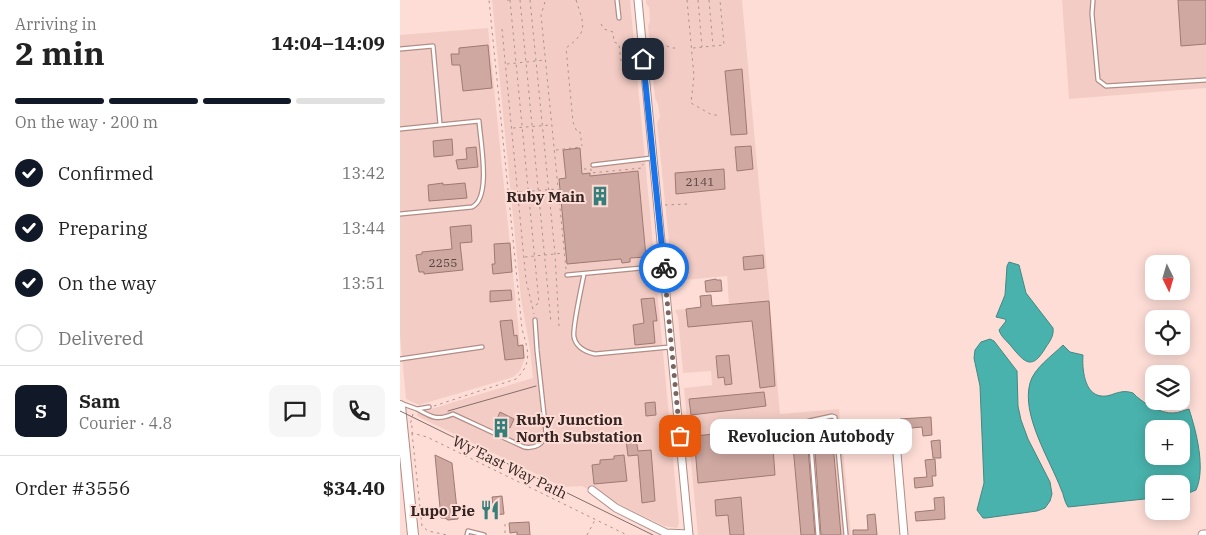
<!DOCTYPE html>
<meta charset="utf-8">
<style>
body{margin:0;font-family:"IBM Plex Serif",serif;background:#f6f6f6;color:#222;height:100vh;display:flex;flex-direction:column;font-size:19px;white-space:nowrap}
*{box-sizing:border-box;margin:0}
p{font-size:16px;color:#767676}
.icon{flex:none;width:28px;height:28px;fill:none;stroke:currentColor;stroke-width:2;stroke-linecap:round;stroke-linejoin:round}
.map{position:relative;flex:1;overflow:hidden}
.details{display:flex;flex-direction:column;background:#fff;width:400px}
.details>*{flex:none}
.needle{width:32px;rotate:175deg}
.buttons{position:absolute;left:745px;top:255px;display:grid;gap:10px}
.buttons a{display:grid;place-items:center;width:45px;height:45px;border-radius:10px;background:#fff;box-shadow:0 2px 12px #0003;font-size:25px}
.pin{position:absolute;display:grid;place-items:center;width:42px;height:42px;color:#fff;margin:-21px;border-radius:10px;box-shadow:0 2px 8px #0006}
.courier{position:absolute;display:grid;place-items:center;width:50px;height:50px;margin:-25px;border:4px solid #1a73e8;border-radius:50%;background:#fff;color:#222;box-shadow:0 1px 6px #0007}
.bubble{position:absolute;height:35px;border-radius:10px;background:#fff;box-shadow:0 2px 12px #0003;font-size:16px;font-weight:700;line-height:35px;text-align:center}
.summary em{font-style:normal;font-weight:700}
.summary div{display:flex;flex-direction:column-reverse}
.summary{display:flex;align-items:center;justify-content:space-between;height:85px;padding:0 15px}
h1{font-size:32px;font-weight:700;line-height:38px}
.bar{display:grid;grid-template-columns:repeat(4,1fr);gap:8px 5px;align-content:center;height:60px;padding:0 15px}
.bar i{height:6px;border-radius:4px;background:#e0e0e0}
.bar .active{background:#111827}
.bar p{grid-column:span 4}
.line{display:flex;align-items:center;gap:12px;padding:0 15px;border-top:1px solid #e0e0e0}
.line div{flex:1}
.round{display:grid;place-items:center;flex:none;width:52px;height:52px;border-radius:10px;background:#f6f6f6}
ol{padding:0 15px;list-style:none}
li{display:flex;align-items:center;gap:15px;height:55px}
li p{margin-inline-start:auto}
li .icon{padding:5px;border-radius:50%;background:#111827;color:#fff;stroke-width:4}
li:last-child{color:#767676}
li i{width:28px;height:28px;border:2px solid #e0e0e0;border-radius:50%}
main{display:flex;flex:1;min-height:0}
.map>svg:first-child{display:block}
.built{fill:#f3cdc5}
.water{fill:#49b2ac;stroke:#438883;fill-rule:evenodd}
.building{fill:#cea8a1;stroke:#9e7a73}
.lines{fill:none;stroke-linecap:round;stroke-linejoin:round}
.service-casing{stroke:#b28d85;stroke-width:5.5}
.minor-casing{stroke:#b28d85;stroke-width:9}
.tertiary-casing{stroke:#b28d85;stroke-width:11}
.secondary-casing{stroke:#b28d85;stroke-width:12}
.path{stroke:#ab928d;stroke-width:1;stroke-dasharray:2.5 4;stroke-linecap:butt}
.service{stroke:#fff;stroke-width:3}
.minor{stroke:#fff;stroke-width:7}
.tertiary{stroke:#fff;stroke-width:9}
.secondary{stroke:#fff;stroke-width:10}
.tram{stroke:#846e6a;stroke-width:1}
.done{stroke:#7a6561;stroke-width:5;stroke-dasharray:0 9}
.route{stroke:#1a73e8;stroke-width:6}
.labels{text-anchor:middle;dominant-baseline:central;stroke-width:4;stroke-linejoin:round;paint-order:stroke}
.number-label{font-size:12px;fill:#5a4642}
.poi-label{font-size:15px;font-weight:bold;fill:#342522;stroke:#fdddd6;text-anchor:end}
.street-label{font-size:15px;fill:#342522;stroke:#fdddd6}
</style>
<main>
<section class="details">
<div class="summary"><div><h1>2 min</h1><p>Arriving in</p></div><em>14:04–14:09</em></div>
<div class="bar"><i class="active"></i><i class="active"></i><i class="active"></i><i></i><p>On the way · 200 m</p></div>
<ol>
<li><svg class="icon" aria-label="check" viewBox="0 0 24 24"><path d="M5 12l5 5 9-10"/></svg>Confirmed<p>13:42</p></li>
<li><svg class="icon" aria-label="check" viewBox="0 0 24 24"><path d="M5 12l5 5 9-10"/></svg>Preparing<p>13:44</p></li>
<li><svg class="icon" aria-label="check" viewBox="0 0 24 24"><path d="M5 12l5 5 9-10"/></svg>On the way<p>13:51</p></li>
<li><i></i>Delivered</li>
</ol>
<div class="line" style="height:90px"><b class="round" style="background:#111827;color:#fff">S</b><div><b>Sam</b><p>Courier · 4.8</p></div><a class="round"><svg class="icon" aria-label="chat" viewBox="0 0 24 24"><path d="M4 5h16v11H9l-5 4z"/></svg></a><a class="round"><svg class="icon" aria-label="phone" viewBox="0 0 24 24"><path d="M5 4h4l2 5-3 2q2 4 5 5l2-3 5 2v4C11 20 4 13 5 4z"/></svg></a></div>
<div class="line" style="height:65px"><div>Order #3556</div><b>$34.40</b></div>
</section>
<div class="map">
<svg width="806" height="535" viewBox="0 0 806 535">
<rect width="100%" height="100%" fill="#fdddd6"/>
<path class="built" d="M 92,0 L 230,0 L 279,523 L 277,528 L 264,526 L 182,486 L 163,487 L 17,416 L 18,413 L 133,378 L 130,349 L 121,299 Z
M 246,0 L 342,0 L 380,414 L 439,409 L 451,535 L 298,535 L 284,388 L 312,385 L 311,371 L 283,373 L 278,317 L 275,310 L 329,305 L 327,276 L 273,281 L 257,123 L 260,117 L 258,104 L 255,98 L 248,26 L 250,21 L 249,7 L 246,4 Z
M 662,0 L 806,0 L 806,88 L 669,99 Z
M 88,28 L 120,344 L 123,344 L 125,358 L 120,371 L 113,377 L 19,405 L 6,399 L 0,335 L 0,35 Z"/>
<path class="water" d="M 609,262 L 619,265 L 626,293 L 653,328 C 654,336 650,341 646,347 C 632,371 625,363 611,346 C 607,341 601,337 599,330 L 606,321 L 605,319 L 596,317 L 605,295 L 607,266 Z
M 590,339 L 594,341 L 617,371 L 618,406 L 621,420 L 628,439 L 650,482 L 652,494 L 650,501 L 645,508 L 637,511 L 586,518 L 583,518 L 577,510 L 584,483 L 580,386 L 574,358 L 575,350 L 581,342 Z
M 663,345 L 670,352 L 683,355 C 682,368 684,394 701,396 C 709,397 714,393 721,392 C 725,391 730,392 733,393 C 741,402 761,414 773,413 C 779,413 784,410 789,409 C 796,431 806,468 796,490 L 781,496 L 781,484 L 754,484 L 754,498 L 668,507 C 664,501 664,495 661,489 C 650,460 621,415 630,383 C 634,368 652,356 663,345 ZM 754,429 L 781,429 L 781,456 L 754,456 Z"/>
<path class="building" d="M 778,0 L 806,0 L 806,44 L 781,46 Z
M 88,45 L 92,88 L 63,91 L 60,65 L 52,65 L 51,54 L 59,54 L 59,48 Z
M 342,69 L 347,134 L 331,135 L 325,71 Z
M 52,139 L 53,155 L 34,157 L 33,141 Z
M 351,146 L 353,169 L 337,171 L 335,147 Z
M 76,147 L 78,167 L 58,169 L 56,160 L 67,159 L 66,148 Z
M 180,148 L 182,174 L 190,173 L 190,176 L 238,171 L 246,257 L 230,258 L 230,262 L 222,263 L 221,259 L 167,264 L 159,179 L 166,178 L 163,150 Z
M 324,169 L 325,189 L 276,194 L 275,173 Z
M 43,183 L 43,185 L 65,183 L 67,198 L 29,201 L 28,185 Z
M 71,225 L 72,242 L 60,243 L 63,270 L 24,274 L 24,272 L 19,272 L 16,255 L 22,254 L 22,252 L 52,249 L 50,227 Z
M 110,243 L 112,272 L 93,274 L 92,264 L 95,264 L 94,244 Z
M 363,255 L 364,268 L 344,270 L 343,257 Z
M 316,279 L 316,280 L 321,280 L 322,291 L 306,292 L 305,281 Z
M 111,290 L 112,300 L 90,302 L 90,291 Z
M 311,295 L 312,306 L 369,301 L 375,386 L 360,388 L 352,321 L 288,327 L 286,309 L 301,307 L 300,296 Z
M 254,298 L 257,321 L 253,321 L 255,343 L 235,345 L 233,325 L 244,323 L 241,299 Z
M 112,320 L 114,336 L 117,335 L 118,346 L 123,345 L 124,358 L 105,360 L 100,321 Z
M 329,355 L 332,384 L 325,385 L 324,377 L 318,378 L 316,356 Z
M 364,392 L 366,406 L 291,415 L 289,399 Z
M 255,402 L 256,415 L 246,416 L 245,403 Z
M 100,412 L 114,419 L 110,428 L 107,426 L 104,432 L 95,428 L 99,422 L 96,421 Z
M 531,417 L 532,435 L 523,436 L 522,427 L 501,429 L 500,419 Z
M 424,421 L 431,421 L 441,535 L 421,535 L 413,424 Z
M 406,423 L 415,535 L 401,535 L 391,424 Z
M 368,429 L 370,448 L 373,448 L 375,475 L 298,483 L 294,436 Z
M 460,436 L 472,440 L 467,443 L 473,445 L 471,453 L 456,448 Z
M 236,439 L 238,451 L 251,450 L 255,501 L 242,503 L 238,455 L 228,456 L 226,440 Z
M 540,440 L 541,458 L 533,458 L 531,441 Z
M 35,455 L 52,463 L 58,519 L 48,520 L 45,518 L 41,518 Z
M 224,455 L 227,481 L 194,484 L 192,465 L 200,464 L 200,460 L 214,459 L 214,456 Z
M 535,459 L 536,476 L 532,476 L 533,486 L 515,488 L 514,478 L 527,477 L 525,460 Z
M 102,496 L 104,514 L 94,515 L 92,497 Z
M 341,497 L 344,535 L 330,535 L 328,515 L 316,516 L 315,500 Z
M 544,497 L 545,519 L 516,521 L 515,512 L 535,510 L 534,498 Z
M 475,514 L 477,535 L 453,535 L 453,530 L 468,530 L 467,515 Z
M 129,522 L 130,535 L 117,535 L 117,532 L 110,533 L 109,523 Z"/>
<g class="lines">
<defs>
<path id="service" d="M 217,0 L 219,18
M 693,0 L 692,14 L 698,80 L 706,86 L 806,80
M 0,49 L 33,46 L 40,124
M 0,129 L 79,121 C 80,139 92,198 72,207 L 0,214
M 193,165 L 252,158
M 184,274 C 182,285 172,329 174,337 C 176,347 186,352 195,354 L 270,347
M 167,275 L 263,266
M 0,359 L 82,347
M 3,404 L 17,409 L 29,407
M 17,409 C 31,417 37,421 53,414 L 124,447 C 135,449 144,444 146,433 L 137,350 L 135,320
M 67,535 L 68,531 L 84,535
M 418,535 L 409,421 L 432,416 L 435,417 L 446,535"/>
<path id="minor" d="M 238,0 L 289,535
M 497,453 L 504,535
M 192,490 L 216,508 L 266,533 L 289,534"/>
<path id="tertiary" d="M 803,535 L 806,535"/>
<path id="secondary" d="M 0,406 L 13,535"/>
</defs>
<use href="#service" class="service-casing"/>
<use href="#minor" class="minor-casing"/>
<use href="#tertiary" class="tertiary-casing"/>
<use href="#secondary" class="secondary-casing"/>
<path class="path" d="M 107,0 L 111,0
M 110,0 L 139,303 L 132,307
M 120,0 L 151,323
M 130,0 L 155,254 L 159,326
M 176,0 C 184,25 189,31 166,48 L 173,122 L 177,132 L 180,132 L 182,146
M 287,0 L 294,76 L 291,103 L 312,115 L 319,115
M 298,0 L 302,47
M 309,0 L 313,46
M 145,2 L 141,15 L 166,269
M 201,24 L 204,29 L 213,32 L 214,42 L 219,44 L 221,61 L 237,60
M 102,29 L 126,280 L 134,314
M 293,48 L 324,45 L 320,0
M 250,53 L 254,53 L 265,45 L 271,48 L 276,48
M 107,64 L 145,60
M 113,128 L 151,125
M 156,150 L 180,147
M 184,169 L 191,169 L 191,173 L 242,168 L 243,164
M 119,192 L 157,189
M 265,205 L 288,204
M 125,257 L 164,253
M 34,406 L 116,379 C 133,363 128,350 122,329 L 89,0
M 13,414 L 10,425 L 12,426 L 12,433 L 27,437 L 227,535
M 12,433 L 22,526 L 28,531 L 47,535
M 105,524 L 105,535
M 187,535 L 195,520"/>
<use href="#service" class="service"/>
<use href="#minor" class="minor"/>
<use href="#tertiary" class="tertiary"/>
<use href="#secondary" class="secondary"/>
<path class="tram" d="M 0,411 L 253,535
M 48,411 L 136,386"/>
</g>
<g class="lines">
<path class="done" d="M 264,268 L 280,436"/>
<path class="route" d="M 243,59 L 264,268"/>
</g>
<defs>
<symbol id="building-bare" viewBox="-9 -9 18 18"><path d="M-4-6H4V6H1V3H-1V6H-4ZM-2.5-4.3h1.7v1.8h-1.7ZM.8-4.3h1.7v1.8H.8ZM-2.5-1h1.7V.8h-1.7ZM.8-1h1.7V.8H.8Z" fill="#367e7a" stroke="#fdddd6" stroke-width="2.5" paint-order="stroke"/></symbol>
<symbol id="restaurant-bare" viewBox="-9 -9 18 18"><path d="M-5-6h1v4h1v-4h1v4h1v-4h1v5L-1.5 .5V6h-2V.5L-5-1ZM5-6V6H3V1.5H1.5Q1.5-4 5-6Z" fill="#367e7a" stroke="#fdddd6" stroke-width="2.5" paint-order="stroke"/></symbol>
</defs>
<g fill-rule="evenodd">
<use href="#building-bare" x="186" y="182" width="28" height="28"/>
<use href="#building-bare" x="87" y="414" width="28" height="28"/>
<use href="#restaurant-bare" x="76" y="496" width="28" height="28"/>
</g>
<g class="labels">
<g class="number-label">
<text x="300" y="181">2141</text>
<text x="43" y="262">2255</text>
</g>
<g class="poi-label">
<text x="185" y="196">Ruby Main</text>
<text x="116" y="419" text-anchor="start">Ruby Junction<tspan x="116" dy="17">North Substation</tspan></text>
<text x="75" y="510">Lupo Pie</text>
</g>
<g class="street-label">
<text transform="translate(110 467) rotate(26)">Wy'East Way Path</text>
</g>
</g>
</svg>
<div class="buttons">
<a><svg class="needle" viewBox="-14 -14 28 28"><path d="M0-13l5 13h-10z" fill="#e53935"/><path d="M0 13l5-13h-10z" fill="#767676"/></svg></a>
<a><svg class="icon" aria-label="locate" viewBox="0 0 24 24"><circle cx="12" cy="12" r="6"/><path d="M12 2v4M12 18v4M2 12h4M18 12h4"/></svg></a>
<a><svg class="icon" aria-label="layers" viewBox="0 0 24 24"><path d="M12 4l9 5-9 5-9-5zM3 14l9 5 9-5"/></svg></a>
<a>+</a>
<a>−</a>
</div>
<div class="pin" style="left:280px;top:436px;background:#ea580c"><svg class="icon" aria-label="bag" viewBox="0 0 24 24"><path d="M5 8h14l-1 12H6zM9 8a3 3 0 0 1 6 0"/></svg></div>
<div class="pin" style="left:243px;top:59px;background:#1f2937"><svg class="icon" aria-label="home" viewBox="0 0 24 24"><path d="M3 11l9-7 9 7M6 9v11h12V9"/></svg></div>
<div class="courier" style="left:264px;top:268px"><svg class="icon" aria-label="bike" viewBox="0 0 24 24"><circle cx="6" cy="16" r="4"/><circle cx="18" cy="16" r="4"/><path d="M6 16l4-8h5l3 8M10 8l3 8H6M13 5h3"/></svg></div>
<div class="bubble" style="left:310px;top:419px;width:202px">Revolucion Autobody</div>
</div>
</main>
